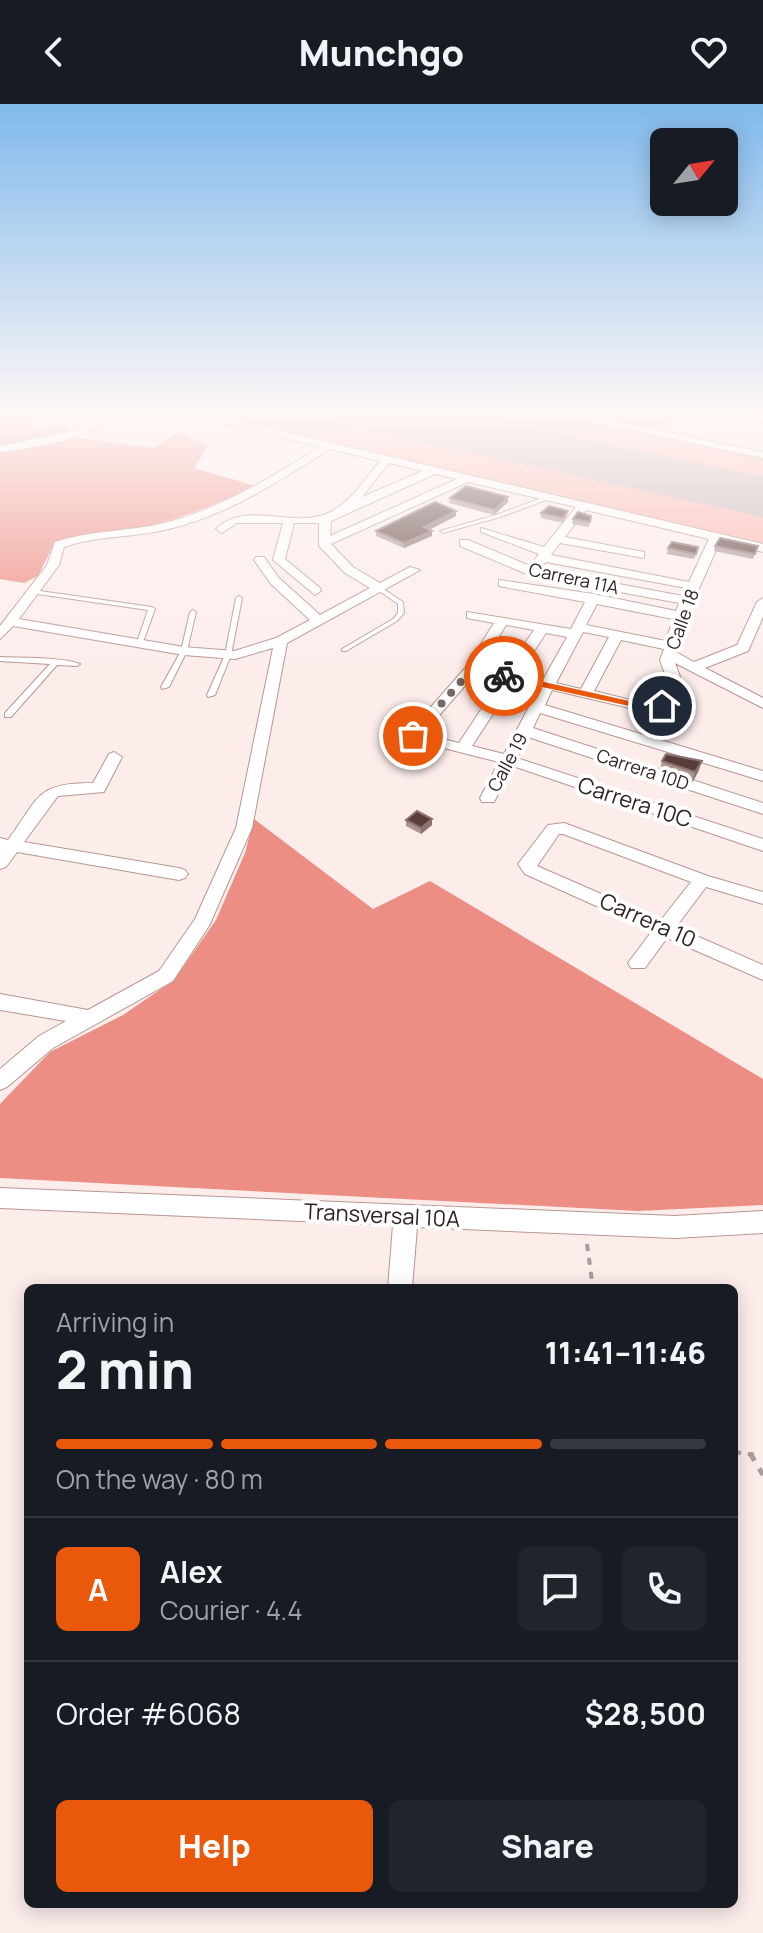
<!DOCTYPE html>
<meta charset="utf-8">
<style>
body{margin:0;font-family:Manrope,sans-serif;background:#20242c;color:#f1f3f6;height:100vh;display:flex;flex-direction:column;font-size:30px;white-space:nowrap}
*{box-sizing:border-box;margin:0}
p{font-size:26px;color:#9ea1a6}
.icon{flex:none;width:44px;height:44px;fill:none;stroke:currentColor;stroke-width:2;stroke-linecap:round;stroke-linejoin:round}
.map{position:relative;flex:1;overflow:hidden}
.side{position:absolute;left:24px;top:1180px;width:714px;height:624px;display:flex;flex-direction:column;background:#171b24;border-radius:12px;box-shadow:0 4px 20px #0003}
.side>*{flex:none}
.needle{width:52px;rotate:60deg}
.controls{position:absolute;left:650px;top:24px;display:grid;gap:16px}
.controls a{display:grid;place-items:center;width:88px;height:88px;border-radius:12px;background:#171b24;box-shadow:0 4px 20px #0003;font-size:40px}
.pin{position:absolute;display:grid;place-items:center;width:68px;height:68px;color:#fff;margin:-34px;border:4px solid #fff;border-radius:50%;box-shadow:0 2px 8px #0007}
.courier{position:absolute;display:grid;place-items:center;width:80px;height:80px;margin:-40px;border:6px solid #ea580c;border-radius:50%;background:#fff;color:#222;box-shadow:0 2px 10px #0007}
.summary em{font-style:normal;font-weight:800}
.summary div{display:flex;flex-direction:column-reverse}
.summary{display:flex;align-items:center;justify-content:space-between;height:136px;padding:0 32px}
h1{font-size:52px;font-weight:800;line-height:60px}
.bar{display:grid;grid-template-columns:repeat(4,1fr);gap:12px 8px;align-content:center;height:96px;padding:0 32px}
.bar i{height:10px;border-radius:6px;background:#363941}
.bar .active{background:#ea580c}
.bar p{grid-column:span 4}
.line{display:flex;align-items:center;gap:20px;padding:0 32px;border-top:2px solid #363941}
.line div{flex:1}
.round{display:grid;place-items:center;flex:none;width:84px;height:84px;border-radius:12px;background:#20242c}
.action{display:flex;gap:16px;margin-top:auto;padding:16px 32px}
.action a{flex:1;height:92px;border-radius:12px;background:#ea580c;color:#fff;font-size:32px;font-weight:800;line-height:92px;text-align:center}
.action a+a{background:#20242c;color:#f1f3f6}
header{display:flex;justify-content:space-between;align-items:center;height:104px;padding:0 32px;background:#171b24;font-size:36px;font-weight:800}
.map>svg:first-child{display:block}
.built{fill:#fedad6}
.green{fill:#f9b1a8}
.forest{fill:#ec8e83}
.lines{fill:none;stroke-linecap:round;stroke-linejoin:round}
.runway{fill:#beb0ae;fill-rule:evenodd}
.service-casing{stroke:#b79692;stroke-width:2}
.minor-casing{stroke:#b79692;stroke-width:2}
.path-far1{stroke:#aa9c9a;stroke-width:4;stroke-dasharray:7 7;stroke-linecap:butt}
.path{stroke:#aa9c9a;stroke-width:5;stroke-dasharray:9 9;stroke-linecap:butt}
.service{fill:#fff;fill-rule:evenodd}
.minor{fill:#fff;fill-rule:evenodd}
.wall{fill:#aa9592}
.shaded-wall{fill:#8a726f}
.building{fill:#593d3a;stroke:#8a726f;stroke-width:2}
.route{fill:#ea580c}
.done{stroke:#776967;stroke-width:8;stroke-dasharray:0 14.4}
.labels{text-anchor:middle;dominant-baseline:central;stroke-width:8;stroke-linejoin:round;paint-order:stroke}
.far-street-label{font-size:18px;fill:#2f2220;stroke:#fff}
.street-label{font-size:22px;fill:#2f2220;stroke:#fff}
</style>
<header><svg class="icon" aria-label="back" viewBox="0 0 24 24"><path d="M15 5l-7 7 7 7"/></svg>Munchgo<svg class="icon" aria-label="heart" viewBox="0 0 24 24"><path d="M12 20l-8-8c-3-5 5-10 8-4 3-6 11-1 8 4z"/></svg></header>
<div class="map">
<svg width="763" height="1829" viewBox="0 0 763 1829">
<rect width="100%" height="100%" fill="#fcedeb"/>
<path class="built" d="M 192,307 L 531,307 L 763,354 L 763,442 Z"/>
<path class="green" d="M 192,307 L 304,307 L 763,409 L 763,442 Z
M 444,307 L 531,307 L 763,354 L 763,374 Z
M 569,307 L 663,307 L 671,319 L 650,323 Z"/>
<path class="forest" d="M 0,307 L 29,309 L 33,326 L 66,322 L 72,333 L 154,344 L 178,328 L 209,341 L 194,364 L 256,382 C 220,399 178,416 138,424 C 109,430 81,430 53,442 L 38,472 L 24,479 L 0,475 Z
M 254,715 L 373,805 L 430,777 L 763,975 L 763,1101 L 638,1107 L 0,1074 L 0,1000 L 50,948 L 123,911 L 174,876 L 216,816 L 245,749 Z"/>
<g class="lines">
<path class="runway" d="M 334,307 L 449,307 L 763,373 L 763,413 L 363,325 L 342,320 Z"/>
<defs>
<path id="service" d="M 547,392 L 549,393 L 549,395 L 500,413 L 443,429 L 440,427 L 496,411 Z
M 378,484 L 382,484 L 403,498 L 404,509 L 397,517 L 346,547 L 342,547 L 342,545 L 393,515 L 398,509 L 398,500 L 378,486 Z
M 33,486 L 152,503 L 155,505 L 143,538 L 140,540 L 137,538 L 148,506 L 31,489 L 30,488 Z
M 239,492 L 242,494 L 231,551 L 215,591 L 208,593 L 207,591 L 225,551 L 236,494 Z
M 193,506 L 196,508 L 187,547 L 169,583 L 162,585 L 161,583 L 181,547 L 190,508 Z
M 0,553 C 21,554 63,553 80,560 L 77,562 L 57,561 L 11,613 L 5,613 L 5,609 L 50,560 L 0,557 Z"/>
<path id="minor" d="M 104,307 L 115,307 C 87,338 38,343 0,348 L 0,342 L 72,327 Z
M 176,307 L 195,307 L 763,440 L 763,448 L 720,437 L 687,512 L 676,548 L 694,558 L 737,541 L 757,498 L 763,494 L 763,513 L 748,547 L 705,564 L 763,594 L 763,604 L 675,559 L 690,600 L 688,603 L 643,607 L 552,586 L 545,601 L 763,667 L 763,677 L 540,609 L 533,624 L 763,699 L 763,710 L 528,633 L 517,654 L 763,735 L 763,747 L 513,662 L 494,698 L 482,698 L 480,694 L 499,658 L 408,635 L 408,629 L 467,562 L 494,519 L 467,514 L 467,508 L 571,525 L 585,498 L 499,482 L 499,476 L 594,490 L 676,507 L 679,499 L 529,471 L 460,442 L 460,436 L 468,436 L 530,462 L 539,450 L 481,428 L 481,424 L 544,443 L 576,403 L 468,378 L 331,440 L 353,463 L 380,479 L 410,463 L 420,466 L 287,539 L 252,724 L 209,822 L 173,877 L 53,944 L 7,983 L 0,986 L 0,965 L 39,932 L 66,917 L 0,906 L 0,890 L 88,906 L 159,867 L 195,815 L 236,724 L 273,544 L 235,555 L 184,551 L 13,522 L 0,535 L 0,522 L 47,461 L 55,438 C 91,426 128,428 164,419 C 221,405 271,373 320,343 ZM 330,345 L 380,357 C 364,376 350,400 326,410 C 292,424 245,396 216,425 L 222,429 L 237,419 L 283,419 L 273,456 L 315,491 L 321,487 L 320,484 L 285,455 L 294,419 L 319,419 L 319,442 L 345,469 L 370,484 L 320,511 L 279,474 L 264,453 L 256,453 L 254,456 L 271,480 L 310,516 L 276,534 L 234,547 L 184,543 L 19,515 L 59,461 L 64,443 C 98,431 134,434 169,425 C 228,411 279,377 330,345 ZM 389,359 L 423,367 L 362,393 ZM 435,370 L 457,375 L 330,432 L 331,417 ZM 586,406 L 709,435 L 689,478 L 551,451 L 560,439 L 644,454 L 644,448 L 565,433 ZM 546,458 L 686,484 L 683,492 L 538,465 ZM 597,500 L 673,515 L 666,537 L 586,521 ZM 506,521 L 534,526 L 506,567 L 481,562 ZM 583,528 L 609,533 L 581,585 L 556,579 ZM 546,529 L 567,533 L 543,576 L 519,570 ZM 621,536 L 664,545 L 660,556 L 674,596 L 643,599 L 594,587 ZM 476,569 L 501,575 L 459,639 L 423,630 ZM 514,578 L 539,584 L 504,650 L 472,642 Z
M 542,307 L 563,307 L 763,348 L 763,354 Z
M 677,307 L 763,313 L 763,319 L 682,310 Z
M 114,648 L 122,653 L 104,688 L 58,692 L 24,738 L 179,764 L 185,766 L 188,770 L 185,774 L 179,776 L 17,748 L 6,763 L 0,765 L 0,734 L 8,736 C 40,693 35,679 93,679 L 109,650 Z
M 564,719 L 708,772 L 763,788 L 763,800 L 706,783 L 676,823 L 763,861 L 763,876 L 667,834 L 645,864 L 631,864 L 628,859 L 652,827 L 525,770 L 518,760 L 548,721 ZM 559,730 L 563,730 L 691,778 L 661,816 L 537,762 Z
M 0,1084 L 675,1112 L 763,1107 L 763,1129 L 675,1134 L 417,1123 L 412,1184 L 388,1184 L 393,1121 L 0,1104 Z"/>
</defs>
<use href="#service" class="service-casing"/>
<use href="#minor" class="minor-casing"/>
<path class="path-far1" d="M 587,1140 L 593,1184
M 734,1348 L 754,1351"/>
<path class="path" d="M 750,1349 L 763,1371"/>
<use href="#service" class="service"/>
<use href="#minor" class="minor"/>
</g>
<path class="wall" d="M 508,393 L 508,398 L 494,411 L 449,399 L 450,394 Z
M 568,407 L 567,412 L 563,419 L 541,414 L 541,409 Z
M 456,412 L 429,426 L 432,427 L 432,432 L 404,444 L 376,432 L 376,427 Z
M 573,415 L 590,417 L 589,423 L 572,420 Z
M 715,442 L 758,442 L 753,455 L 714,447 Z
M 698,443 L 694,455 L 667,450 L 668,444 Z
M 493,543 L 514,547 L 508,557 L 492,554 Z
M 662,657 L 702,657 L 698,668 L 692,679 L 659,669 Z
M 406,716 L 432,721 L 421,730 L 406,722 Z"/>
<path class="shaded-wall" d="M 508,393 L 508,398 L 494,411 L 495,406 Z
M 456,407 L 456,412 L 424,428 L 424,423 Z
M 432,427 L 432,432 L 404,444 L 404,439 Z
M 516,536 L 514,547 L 508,557 L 509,547 Z
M 702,657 L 698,668 L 692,679 L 695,668 Z
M 432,715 L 432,721 L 421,730 L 421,724 Z"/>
<path class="building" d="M 466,382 L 508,393 L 495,406 L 450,394 Z
M 435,398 L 456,407 L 424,423 L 432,427 L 404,439 L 376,427 Z
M 549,402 L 568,407 L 563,414 L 541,409 Z
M 578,408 L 591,412 L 590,418 L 573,415 Z
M 720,434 L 758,442 L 755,450 L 715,442 Z
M 672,438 L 698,443 L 696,450 L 668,444 Z
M 500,533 L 516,536 L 509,547 L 493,543 Z
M 666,650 L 702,657 L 695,668 L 662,657 Z
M 417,707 L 432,715 L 421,724 L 406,716 Z"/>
<linearGradient id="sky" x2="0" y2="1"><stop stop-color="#80b9ec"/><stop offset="0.55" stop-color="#fef7f6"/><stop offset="1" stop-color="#fef7f6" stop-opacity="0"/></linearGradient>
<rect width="763" height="563" fill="url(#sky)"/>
<path class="route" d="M 504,569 L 643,600 L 667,602 L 643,605 L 501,574 Z"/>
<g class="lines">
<path class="done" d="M 413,632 L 473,564 L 504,572"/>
</g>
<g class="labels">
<g class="far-street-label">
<text transform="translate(574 474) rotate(12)">Carrera 11A</text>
<text transform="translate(682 515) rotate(-70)">Calle 18</text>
<text transform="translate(507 658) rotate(-62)">Calle 19</text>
<text transform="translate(643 665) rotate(18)">Carrera 10D</text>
</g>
<g class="street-label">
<text transform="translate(635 698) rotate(18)">Carrera 10C</text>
<text transform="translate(648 816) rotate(24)">Carrera 10</text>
<text transform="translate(382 1111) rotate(3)">Transversal 10A</text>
</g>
</g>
</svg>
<div class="controls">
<a><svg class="needle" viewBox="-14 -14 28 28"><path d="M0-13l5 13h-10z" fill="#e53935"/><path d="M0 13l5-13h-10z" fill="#9ea1a6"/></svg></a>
</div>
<div class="pin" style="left:413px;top:632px;background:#ea580c"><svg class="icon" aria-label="bag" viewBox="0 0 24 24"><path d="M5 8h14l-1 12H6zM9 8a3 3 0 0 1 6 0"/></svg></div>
<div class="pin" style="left:662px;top:602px;background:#1f2937"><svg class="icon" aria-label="home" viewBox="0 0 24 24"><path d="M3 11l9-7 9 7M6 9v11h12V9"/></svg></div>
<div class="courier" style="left:504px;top:572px"><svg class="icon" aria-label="bike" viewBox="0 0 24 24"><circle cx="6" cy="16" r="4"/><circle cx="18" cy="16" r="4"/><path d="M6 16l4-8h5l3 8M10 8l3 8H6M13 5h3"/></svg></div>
<section class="side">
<div class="summary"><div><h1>2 min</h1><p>Arriving in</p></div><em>11:41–11:46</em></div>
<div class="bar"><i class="active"></i><i class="active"></i><i class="active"></i><i></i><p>On the way · 80 m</p></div>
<div class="line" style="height:144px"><b class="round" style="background:#ea580c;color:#fff">A</b><div><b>Alex</b><p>Courier · 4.4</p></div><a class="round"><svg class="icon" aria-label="chat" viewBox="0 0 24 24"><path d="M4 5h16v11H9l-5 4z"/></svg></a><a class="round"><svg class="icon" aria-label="phone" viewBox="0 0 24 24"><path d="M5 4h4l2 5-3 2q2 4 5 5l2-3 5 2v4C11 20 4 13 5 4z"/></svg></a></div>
<div class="line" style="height:104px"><div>Order #6068</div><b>$28,500</b></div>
<div class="action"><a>Help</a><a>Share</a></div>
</section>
</div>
